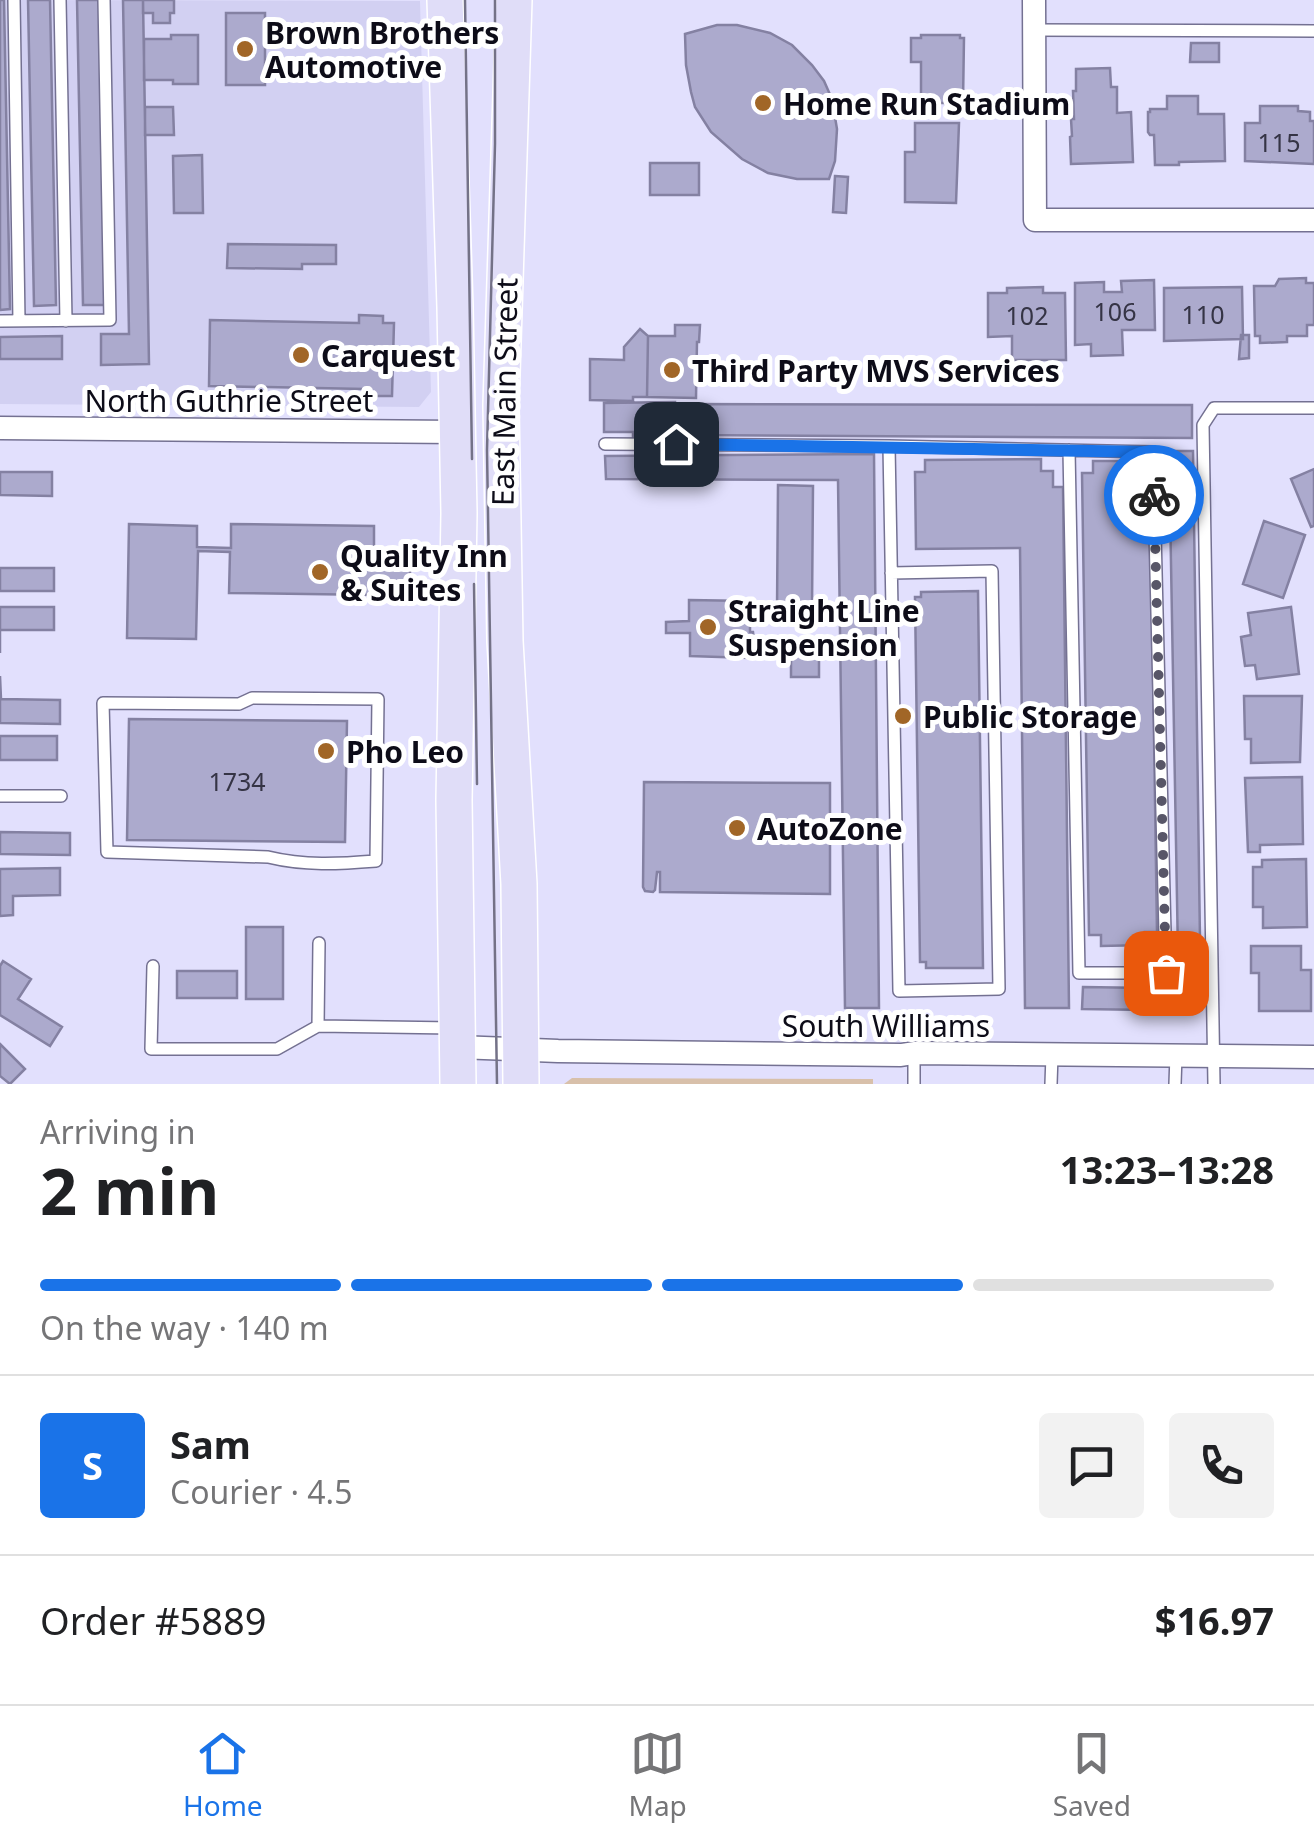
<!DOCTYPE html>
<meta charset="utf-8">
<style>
body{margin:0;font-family:"Noto Sans",sans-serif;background:#f2f2f2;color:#202124;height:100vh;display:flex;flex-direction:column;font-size:38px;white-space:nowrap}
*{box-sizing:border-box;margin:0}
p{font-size:32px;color:#757577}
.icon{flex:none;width:55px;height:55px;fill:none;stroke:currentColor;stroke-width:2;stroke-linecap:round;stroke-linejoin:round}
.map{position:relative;height:1084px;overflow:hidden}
.side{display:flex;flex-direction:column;background:#fff;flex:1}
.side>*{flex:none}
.pin{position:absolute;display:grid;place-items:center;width:85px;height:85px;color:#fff;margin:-42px;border-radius:20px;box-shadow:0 5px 15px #0006}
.courier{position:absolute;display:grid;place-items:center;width:100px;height:100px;margin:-50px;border:8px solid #1a73e8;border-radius:50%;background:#fff;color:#222;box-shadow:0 2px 12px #0007}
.headline em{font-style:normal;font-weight:700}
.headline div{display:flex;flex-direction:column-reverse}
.headline{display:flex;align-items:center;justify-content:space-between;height:170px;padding:0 40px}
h1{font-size:65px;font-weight:700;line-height:75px}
.bar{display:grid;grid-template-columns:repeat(4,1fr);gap:15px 10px;align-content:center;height:120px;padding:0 40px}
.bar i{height:12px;border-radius:8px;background:#e0e0e0}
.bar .selected{background:#1a73e8}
.bar p{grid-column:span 4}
.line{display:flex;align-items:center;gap:25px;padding:0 40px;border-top:2px solid #e0e0e0}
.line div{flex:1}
.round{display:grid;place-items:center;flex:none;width:105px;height:105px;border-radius:10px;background:#f2f2f2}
.menu{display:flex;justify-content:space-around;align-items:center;height:140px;border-top:2px solid #e0e0e0;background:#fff;font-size:28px;color:#757577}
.menu a{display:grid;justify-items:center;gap:5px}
.menu .selected{color:#1a73e8}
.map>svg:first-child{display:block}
.built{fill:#d2d0f2}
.green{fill:#d8c0aa}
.building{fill:#acaacd;stroke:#8481a2;stroke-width:2.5}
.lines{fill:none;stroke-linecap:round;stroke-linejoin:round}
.lane-casing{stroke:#747192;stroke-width:14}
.street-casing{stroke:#747192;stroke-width:25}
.primary-casing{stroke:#fff;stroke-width:38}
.lane{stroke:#fff;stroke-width:11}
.street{stroke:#fff;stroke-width:22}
.primary{stroke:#e0ddf8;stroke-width:35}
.tram{stroke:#747287;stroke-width:2.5}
.done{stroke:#585668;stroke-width:10;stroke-dasharray:0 18}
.route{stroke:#1a73e8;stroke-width:12}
.poi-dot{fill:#a16627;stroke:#fff;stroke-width:4}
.labels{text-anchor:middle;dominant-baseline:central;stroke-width:10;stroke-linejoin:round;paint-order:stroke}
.number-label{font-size:25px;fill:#353445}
.poi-label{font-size:30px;font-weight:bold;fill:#0d0c18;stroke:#fff;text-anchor:start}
.street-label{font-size:30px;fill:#0d0c18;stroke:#fff}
</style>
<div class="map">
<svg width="1314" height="1084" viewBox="0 0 1314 1084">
<rect width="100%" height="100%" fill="#e2e0fd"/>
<path class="built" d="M 0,0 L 420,1 L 431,392 L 419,407 L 0,404 Z"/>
<path class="green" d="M 572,1078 L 873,1079 L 873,1084 L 564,1084 Z"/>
<path class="building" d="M 0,0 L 4,0 L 10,309 L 0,310 Z
M 28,0 L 50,0 L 56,305 L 34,306 Z
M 77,0 L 100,0 L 106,305 L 83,305 Z
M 123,0 L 143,0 L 149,364 L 101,365 L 101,334 L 129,334 Z
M 143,0 L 174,0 L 174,13 L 170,13 L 170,23 L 153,23 L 153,13 L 143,13 Z
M 226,13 L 265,13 L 265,85 L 226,85 Z
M 717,25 L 737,25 L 770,33 L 792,45 L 812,65 L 824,81 L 832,99 L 837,129 L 835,161 L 829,179 L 797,179 L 768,173 L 742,159 L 711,132 L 695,107 L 691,92 L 686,65 L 685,34 Z
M 171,35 L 198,35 L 198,84 L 173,84 L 173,80 L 144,80 L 144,39 L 171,39 Z
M 921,35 L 960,35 L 960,38 L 964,38 L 963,103 L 921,103 L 921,62 L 911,62 L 911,38 L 921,38 Z
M 1191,43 L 1219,43 L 1219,62 L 1190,62 Z
M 1110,68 L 1111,87 L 1117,87 L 1117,113 L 1131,112 L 1133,162 L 1071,164 L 1070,137 L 1072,136 L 1071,119 L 1074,119 L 1073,91 L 1076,91 L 1076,69 Z
M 1167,96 L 1198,96 L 1198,114 L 1224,114 L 1225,161 L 1179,162 L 1179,165 L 1155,165 L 1154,135 L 1150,135 L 1148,132 L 1148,112 L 1150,112 L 1150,109 L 1167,109 Z
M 1260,106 L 1298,106 L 1298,111 L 1310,112 L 1310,121 L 1314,121 L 1314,164 L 1245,161 L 1245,123 L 1260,123 Z
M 145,107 L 173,107 L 174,135 L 145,135 Z
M 915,123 L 959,123 L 956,203 L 905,202 L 905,152 L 915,152 Z
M 202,155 L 203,213 L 174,213 L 173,156 Z
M 650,163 L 699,163 L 699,195 L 650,195 Z
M 835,176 L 848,177 L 846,213 L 833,212 Z
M 228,244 L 336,245 L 336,264 L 302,264 L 302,269 L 227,268 Z
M 1306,278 L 1306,283 L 1314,283 L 1314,325 L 1307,325 L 1307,336 L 1287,336 L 1287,342 L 1260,343 L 1260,336 L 1255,336 L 1254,286 L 1275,286 L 1279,279 Z
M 1154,280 L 1155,330 L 1122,330 L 1123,355 L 1091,356 L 1091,344 L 1075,345 L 1075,283 L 1104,282 L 1104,292 L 1122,292 L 1121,281 Z
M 1043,287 L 1043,293 L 1065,293 L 1066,360 L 1012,360 L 1012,336 L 988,337 L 988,293 L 1007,293 L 1007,288 Z
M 1242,287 L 1243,339 L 1164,341 L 1164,288 Z
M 359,315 L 383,316 L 383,323 L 394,323 L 392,396 L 364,396 L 364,389 L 209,386 L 210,320 L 359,323 Z
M 675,325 L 700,325 L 699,342 L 697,342 L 696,398 L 647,397 L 648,336 L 675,336 Z
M 640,329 L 648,336 L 647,397 L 633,397 L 633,401 L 590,400 L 590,359 L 624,360 L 624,347 Z
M 1241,335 L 1249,335 L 1249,358 L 1239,359 Z
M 62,336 L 62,359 L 0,359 L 0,337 Z
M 675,402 L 675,437 L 633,437 L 633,432 L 604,432 L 604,403 Z
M 686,404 L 1192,405 L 1192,438 L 686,435 Z
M 1169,451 L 1193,451 L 1201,1010 L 1179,1011 Z
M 874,454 L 879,1008 L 845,1008 L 838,480 L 606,479 L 605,456 Z
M 1041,459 L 1041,471 L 1053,471 L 1053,487 L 1063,487 L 1069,1008 L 1025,1008 L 1020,548 L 916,549 L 915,472 L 925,472 L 925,460 Z
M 1093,461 L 1122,461 L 1122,466 L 1140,466 L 1140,477 L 1150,477 L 1157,932 L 1145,932 L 1146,945 L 1101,946 L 1101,935 L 1089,935 L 1082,473 L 1093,473 Z
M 1314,469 L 1314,526 L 1311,527 L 1291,479 Z
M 0,472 L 52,472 L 52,496 L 0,495 Z
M 778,485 L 813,486 L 812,610 L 777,609 Z
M 1264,521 L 1305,535 L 1283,598 L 1243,584 Z
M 129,524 L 197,526 L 197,547 L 231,548 L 231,524 L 374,526 L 374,554 L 410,555 L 410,590 L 375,589 L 375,595 L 229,593 L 230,552 L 198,551 L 196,639 L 127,638 Z
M 0,568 L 54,568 L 54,591 L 0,591 Z
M 978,591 L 983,968 L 926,968 L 926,962 L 920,962 L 915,597 L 921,597 L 921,592 Z
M 689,600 L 750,601 L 750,632 L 753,632 L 754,640 L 749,640 L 749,658 L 690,656 L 690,633 L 666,633 L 666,622 L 689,621 Z
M 0,607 L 54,607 L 54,630 L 0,630 L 0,653 Z
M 1291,607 L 1299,674 L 1257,679 L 1255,665 L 1245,666 L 1241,637 L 1251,635 L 1248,613 Z
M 791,654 L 819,654 L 819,677 L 791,677 Z
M 0,676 L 1,699 L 60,700 L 60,724 L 0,723 Z
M 1244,696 L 1302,696 L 1300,762 L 1251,763 L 1251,739 L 1245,739 Z
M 129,719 L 347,721 L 345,842 L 127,840 Z
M 0,736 L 57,736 L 57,760 L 0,760 Z
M 1302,777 L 1303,844 L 1260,845 L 1260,852 L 1248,852 L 1245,778 Z
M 644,782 L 830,783 L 830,894 L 660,892 L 660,872 L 657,872 L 655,890 L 653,892 L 645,891 L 643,887 Z
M 0,832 L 70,833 L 70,855 L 0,854 Z
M 1306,859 L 1307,927 L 1263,928 L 1263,907 L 1253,907 L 1253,867 L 1262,867 L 1262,860 Z
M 60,868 L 60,895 L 13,896 L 13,915 L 0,916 L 0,869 Z
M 246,927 L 283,927 L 283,999 L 246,999 Z
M 1251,946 L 1301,946 L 1301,970 L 1311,970 L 1311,1011 L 1259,1011 L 1259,973 L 1251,973 Z
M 3,961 L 31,979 L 18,999 L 62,1027 L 50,1046 L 0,1015 L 0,966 Z
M 177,971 L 237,971 L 237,998 L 177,998 Z
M 1083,987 L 1148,988 L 1148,1010 L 1082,1009 Z
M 0,1044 L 25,1069 L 10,1084 L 0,1076 Z"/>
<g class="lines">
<defs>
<path id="lane" d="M 14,0 L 19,321
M 60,0 L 66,321
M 1034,30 L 1314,31
M 0,321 L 110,320 L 104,0
M 605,444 L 889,446 L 1153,452 L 1166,973 L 1079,973 L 1069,450
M 889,446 L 899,991 L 999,989 L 992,571 L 891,573
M 252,698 L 378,699 L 376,861 C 338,864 305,866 268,857 L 107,852 L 103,703 L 239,704 Z
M 0,796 L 61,796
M 319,943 L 318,1026 L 453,1028
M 153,966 L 151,1049 L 277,1049 L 318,1026
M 1166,973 L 1166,1009
M 914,1053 L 914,1084
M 1051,1084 L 1052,1055
M 1175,1084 L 1176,1055
M 1214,1084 L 1203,425 L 1214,408 L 1314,408"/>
<path id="street" d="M 1034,0 L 1035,220 L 1314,220
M 0,428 L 457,432
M 458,1047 L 558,1051 L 901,1055 L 914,1053 L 1314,1057"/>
<path id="primary" d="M 445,0 L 455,307 L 459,513 L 454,800 L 458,1084
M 514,0 L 501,405 L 505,641 L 519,884 L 521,1084"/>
</defs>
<use href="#lane" class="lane-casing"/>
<use href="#street" class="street-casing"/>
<use href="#primary" class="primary-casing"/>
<use href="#lane" class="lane"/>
<use href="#street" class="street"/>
<use href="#primary" class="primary"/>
<path class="tram" d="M 465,0 L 472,459
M 495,0 L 495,144 L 487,450 L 497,1084
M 474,584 L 477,784"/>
</g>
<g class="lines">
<path class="done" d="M 1154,495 L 1166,973"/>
<path class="route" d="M 676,444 L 1153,452 L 1154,495"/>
</g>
<g class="poi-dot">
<circle cx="245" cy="49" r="10"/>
<circle cx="763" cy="103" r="10"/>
<circle cx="301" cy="355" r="10"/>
<circle cx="672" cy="370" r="10"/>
<circle cx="320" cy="572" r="10"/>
<circle cx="708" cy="627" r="10"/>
<circle cx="903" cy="716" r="10"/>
<circle cx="326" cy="751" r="10"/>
<circle cx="737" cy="828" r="10"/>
</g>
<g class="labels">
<g class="number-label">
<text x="1279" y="142">115</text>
<text x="1115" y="311">106</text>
<text x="1203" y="314">110</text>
<text x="1027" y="315">102</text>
<text x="237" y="781">1734</text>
</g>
<g class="poi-label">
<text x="265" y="32">Brown Brothers<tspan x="265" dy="34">Automotive</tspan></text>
<text x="783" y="103">Home Run Stadium</text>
<text x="321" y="355">Carquest</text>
<text x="692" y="370">Third Party MVS Services</text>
<text x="340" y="555">Quality Inn<tspan x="340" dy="34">&amp; Suites</tspan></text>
<text x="728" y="610">Straight Line<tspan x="728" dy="34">Suspension</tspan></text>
<text x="923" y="716">Public Storage</text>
<text x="346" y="751">Pho Leo</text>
<text x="757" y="828">AutoZone</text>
</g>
<g class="street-label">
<text transform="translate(504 392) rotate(-89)">East Main Street</text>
<text x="229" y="400">North Guthrie Street</text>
<text x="886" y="1025">South Williams</text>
</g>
</g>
</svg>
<div class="pin" style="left:1166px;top:973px;background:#ea580c"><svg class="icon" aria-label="bag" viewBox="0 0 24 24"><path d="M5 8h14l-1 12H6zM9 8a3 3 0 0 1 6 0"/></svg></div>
<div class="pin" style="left:676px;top:444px;background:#1f2937"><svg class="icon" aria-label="home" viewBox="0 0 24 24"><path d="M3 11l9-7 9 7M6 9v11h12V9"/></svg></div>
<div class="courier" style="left:1154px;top:495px"><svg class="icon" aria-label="bike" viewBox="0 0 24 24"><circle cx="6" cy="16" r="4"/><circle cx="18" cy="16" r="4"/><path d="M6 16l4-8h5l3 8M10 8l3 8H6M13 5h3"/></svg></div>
</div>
<section class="side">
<div class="headline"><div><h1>2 min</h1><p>Arriving in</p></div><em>13:23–13:28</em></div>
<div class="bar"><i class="selected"></i><i class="selected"></i><i class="selected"></i><i></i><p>On the way · 140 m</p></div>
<div class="line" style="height:180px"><b class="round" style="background:#1a73e8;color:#fff">S</b><div><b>Sam</b><p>Courier · 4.5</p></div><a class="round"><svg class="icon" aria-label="chat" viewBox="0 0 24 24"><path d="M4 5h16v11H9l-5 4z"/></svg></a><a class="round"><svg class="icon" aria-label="phone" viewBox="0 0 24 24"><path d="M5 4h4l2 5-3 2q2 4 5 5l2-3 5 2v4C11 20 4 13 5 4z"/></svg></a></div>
<div class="line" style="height:130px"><div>Order #5889</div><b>$16.97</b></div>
</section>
<nav class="menu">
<a class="selected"><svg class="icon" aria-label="home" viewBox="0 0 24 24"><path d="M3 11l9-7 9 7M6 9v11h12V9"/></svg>Home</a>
<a><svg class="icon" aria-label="map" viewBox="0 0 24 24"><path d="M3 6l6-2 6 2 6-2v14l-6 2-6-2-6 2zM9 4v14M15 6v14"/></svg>Map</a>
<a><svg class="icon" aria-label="saved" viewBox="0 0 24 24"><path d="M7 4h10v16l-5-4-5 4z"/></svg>Saved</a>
</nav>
